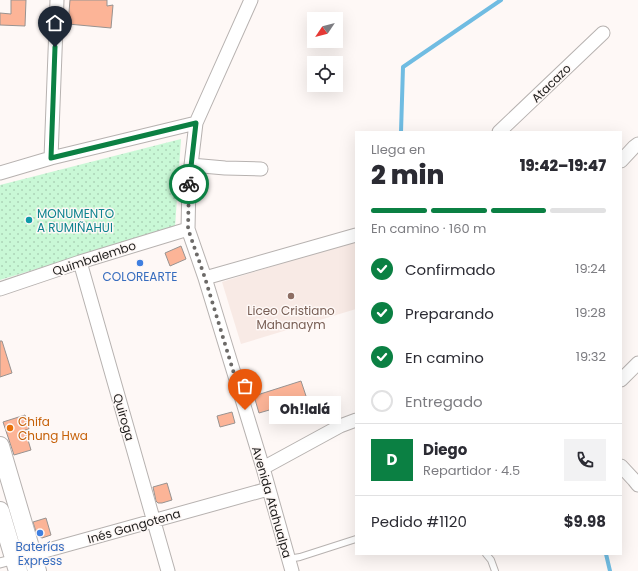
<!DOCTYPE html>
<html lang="es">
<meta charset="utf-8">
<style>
body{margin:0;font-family:Poppins,sans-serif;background:#f2f2f3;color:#2b2b33;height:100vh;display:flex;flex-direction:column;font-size:15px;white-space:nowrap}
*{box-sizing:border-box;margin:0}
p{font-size:13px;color:#7c7c81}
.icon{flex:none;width:22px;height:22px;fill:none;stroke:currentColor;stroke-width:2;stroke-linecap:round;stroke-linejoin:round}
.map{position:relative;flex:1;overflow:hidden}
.drawer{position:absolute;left:355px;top:131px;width:267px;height:424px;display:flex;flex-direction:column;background:#fff;border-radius:0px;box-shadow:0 4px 16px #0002}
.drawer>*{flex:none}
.needle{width:26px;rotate:235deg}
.controls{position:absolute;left:307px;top:12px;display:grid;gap:8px}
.controls a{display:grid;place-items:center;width:36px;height:36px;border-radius:0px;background:#fff;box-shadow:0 4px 16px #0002;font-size:20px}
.pin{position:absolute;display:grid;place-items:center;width:34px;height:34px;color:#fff;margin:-41px -17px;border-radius:50% 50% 50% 0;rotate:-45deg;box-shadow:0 0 4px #0007}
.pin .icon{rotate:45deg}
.courier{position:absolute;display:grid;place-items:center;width:40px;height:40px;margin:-20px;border:3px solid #0b8043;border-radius:50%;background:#fff;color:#222;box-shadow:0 1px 5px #0007}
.bubble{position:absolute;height:28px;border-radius:0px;background:#fff;box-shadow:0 4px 16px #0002;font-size:13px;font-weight:800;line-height:28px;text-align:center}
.headline em{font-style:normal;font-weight:800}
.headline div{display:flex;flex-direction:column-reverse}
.headline{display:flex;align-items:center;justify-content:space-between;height:68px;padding:0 16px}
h1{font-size:26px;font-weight:800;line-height:30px}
.bar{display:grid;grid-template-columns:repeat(4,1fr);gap:6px 4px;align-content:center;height:48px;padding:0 16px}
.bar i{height:5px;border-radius:3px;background:#e1e1e2}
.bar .active{background:#0b8043}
.bar p{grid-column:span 4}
.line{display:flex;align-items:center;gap:10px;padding:0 16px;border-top:1px solid #e1e1e2}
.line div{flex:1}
.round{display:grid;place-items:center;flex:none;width:42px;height:42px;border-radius:0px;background:#f2f2f3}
ol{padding:0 16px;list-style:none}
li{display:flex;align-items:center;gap:12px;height:44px}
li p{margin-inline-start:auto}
li .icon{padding:4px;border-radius:50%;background:#0b8043;color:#fff;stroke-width:4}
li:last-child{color:#7c7c81}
li i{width:22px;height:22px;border:2px solid #e1e1e2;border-radius:50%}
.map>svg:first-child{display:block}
.built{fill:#f8eae5}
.park{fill:url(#park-dots)}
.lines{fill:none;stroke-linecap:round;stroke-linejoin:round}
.stream{stroke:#70bce2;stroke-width:4}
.building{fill:#fcb497;stroke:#989391}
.service-casing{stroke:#b7b2b0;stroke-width:8}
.pedestrian-casing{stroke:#b7b2b0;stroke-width:11}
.minor-casing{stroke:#b7b2b0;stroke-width:15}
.secondary-casing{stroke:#b7b2b0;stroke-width:20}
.service{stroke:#fff;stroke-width:6}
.pedestrian{stroke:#fff;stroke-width:9}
.minor{stroke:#fff;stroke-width:13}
.secondary{stroke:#fff;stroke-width:18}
.done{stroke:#6c6a68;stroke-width:4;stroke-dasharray:0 7.2}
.route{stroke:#0b8043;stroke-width:5}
.culture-dot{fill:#0f9aa8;stroke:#fef8f6;stroke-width:1.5}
.shop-dot{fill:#3f7fe0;stroke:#fef8f6;stroke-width:1.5}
.education-dot{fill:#8d6e63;stroke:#fef8f6;stroke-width:1.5}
.food-dot{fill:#e8710a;stroke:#fef8f6;stroke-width:1.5}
.labels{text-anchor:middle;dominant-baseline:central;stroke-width:3;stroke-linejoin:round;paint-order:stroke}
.street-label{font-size:12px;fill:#1e1d1c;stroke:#fef8f6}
.culture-label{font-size:12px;fill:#0d838f;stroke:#fef8f6;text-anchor:start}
.shop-label{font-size:12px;fill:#366cbe;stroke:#fef8f6}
.education-label{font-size:12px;fill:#785e54;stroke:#fef8f6}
.food-label{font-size:12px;fill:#c56008;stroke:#fef8f6;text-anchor:start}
</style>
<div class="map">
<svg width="638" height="571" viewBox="0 0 638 571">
<defs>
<pattern id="park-dots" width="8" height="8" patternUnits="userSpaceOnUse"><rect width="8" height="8" fill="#c9f8d6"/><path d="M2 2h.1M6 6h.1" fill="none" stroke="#acd4b7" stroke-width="1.8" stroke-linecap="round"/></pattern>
</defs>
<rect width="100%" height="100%" fill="#fef8f6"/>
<path class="built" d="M 356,240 L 356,309 L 241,344 L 222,282 Z"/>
<path class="park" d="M 181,139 L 175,227 L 0,280 L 0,185 Z"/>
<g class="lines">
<path class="stream" d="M 401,132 L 403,67 L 501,0
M 606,554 L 610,571"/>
</g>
<path class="building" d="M 11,0 L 26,0 L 25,26 L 0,25 L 0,13 L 11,14 Z
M 70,0 L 107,0 L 107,6 L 113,5 L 111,28 L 68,24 Z
M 181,246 L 186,259 L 170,266 L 165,253 Z
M 0,341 L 2,341 L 12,373 L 0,377 Z
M 301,381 L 307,399 L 259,413 L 254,396 Z
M 232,412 L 235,423 L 220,427 L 217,416 Z
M 25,415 L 29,429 L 25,430 L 31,450 L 14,455 L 3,422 Z
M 167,483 L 172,500 L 162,503 L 158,503 L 156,501 L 153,487 Z
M 46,518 L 51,535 L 42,538 L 37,535 L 33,522 Z"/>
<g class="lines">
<defs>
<path id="service" d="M 486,554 L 491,560 L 495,571
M 288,559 L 300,557 L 356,539"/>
<path id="pedestrian" d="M 0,563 L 15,559"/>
<path id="minor" d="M 251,0 L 196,123 L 189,182 L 188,229 L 205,278 L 263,468 L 292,571
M 499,132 L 603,33
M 51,158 L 57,0
M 621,161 L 634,147 L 638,144
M 191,165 L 225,168 L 261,169
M 0,173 L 51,158 L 196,123
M 80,262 L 168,571
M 205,278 L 356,235
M 0,289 L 80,262 L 188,229
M 621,380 L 638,363
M 621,466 L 634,480 L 638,485
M 263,468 L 340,426 L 356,420
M 23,557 L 268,489"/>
<path id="secondary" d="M 0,446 L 37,571
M 0,511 L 18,571"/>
</defs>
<use href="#service" class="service-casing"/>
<use href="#pedestrian" class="pedestrian-casing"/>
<use href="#minor" class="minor-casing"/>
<use href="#secondary" class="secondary-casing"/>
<use href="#service" class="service"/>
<use href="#pedestrian" class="pedestrian"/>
<use href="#minor" class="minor"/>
<use href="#secondary" class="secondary"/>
</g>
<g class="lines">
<path class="done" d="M 189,184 L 188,229 L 205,278 L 245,410"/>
<path class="route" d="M 55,47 L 51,158 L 196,123 L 189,184"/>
</g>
<circle class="culture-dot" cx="29" cy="220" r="4"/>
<g class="shop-dot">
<circle cx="140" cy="263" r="4"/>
<circle cx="40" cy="533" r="4"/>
</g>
<circle class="education-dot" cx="291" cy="296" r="4"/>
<circle class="food-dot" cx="10" cy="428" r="4"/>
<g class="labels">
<g class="street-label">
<text transform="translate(551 83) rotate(-44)">Atacazo</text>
<text transform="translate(94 258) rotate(-18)">Quimbalembo</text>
<text transform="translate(124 417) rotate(74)">Quiroga</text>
<text transform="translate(272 502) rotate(74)">Avenida Atahualpa</text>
<text transform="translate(134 526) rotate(-16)">Inés Gangotena</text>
</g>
<g class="culture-label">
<text x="37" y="213">MONUMENTO<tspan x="37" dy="14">A RUMIÑAHUI</tspan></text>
</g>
<g class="shop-label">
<text x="140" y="276">COLOREARTE</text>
<text x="40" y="546">Baterías<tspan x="40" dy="14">Express</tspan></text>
</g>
<g class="education-label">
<text x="291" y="310">Liceo Cristiano<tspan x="291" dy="14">Mahanaym</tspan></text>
</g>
<g class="food-label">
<text x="18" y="421">Chifa<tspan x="18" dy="14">Chung Hwa</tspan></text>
</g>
</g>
</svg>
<div class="controls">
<a><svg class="needle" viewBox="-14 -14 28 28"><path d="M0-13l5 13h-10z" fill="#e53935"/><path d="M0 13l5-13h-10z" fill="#7c7c81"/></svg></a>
<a><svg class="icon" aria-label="locate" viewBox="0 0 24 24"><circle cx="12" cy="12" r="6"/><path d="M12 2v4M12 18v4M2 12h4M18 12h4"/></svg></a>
</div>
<div class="pin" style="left:245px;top:410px;background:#ea580c"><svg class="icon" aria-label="bag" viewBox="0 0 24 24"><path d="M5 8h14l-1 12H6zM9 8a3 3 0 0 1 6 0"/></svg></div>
<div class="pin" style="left:55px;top:47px;background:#1f2937"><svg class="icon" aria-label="home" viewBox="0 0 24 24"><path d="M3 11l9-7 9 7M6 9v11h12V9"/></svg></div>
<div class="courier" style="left:189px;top:184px"><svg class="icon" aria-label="bike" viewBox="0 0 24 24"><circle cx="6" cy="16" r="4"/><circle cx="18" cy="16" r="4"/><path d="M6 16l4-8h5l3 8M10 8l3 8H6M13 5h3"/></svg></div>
<div class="bubble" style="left:269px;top:396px;width:72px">Oh!lalá</div>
<section class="drawer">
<div class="headline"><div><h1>2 min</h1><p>Llega en</p></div><em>19:42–19:47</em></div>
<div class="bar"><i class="active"></i><i class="active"></i><i class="active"></i><i></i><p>En camino · 160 m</p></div>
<ol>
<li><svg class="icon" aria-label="check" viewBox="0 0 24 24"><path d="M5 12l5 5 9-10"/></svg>Confirmado<p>19:24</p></li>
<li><svg class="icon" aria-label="check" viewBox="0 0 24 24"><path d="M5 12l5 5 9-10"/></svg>Preparando<p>19:28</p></li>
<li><svg class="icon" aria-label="check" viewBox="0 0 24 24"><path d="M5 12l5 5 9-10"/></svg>En camino<p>19:32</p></li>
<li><i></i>Entregado</li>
</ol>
<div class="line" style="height:72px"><b class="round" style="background:#0b8043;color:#fff">D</b><div><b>Diego</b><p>Repartidor · 4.5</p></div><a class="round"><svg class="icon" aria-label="phone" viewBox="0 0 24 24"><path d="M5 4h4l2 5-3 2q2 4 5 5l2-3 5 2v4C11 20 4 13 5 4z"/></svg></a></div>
<div class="line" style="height:52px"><div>Pedido #1120</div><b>$9.98</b></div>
</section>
</div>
